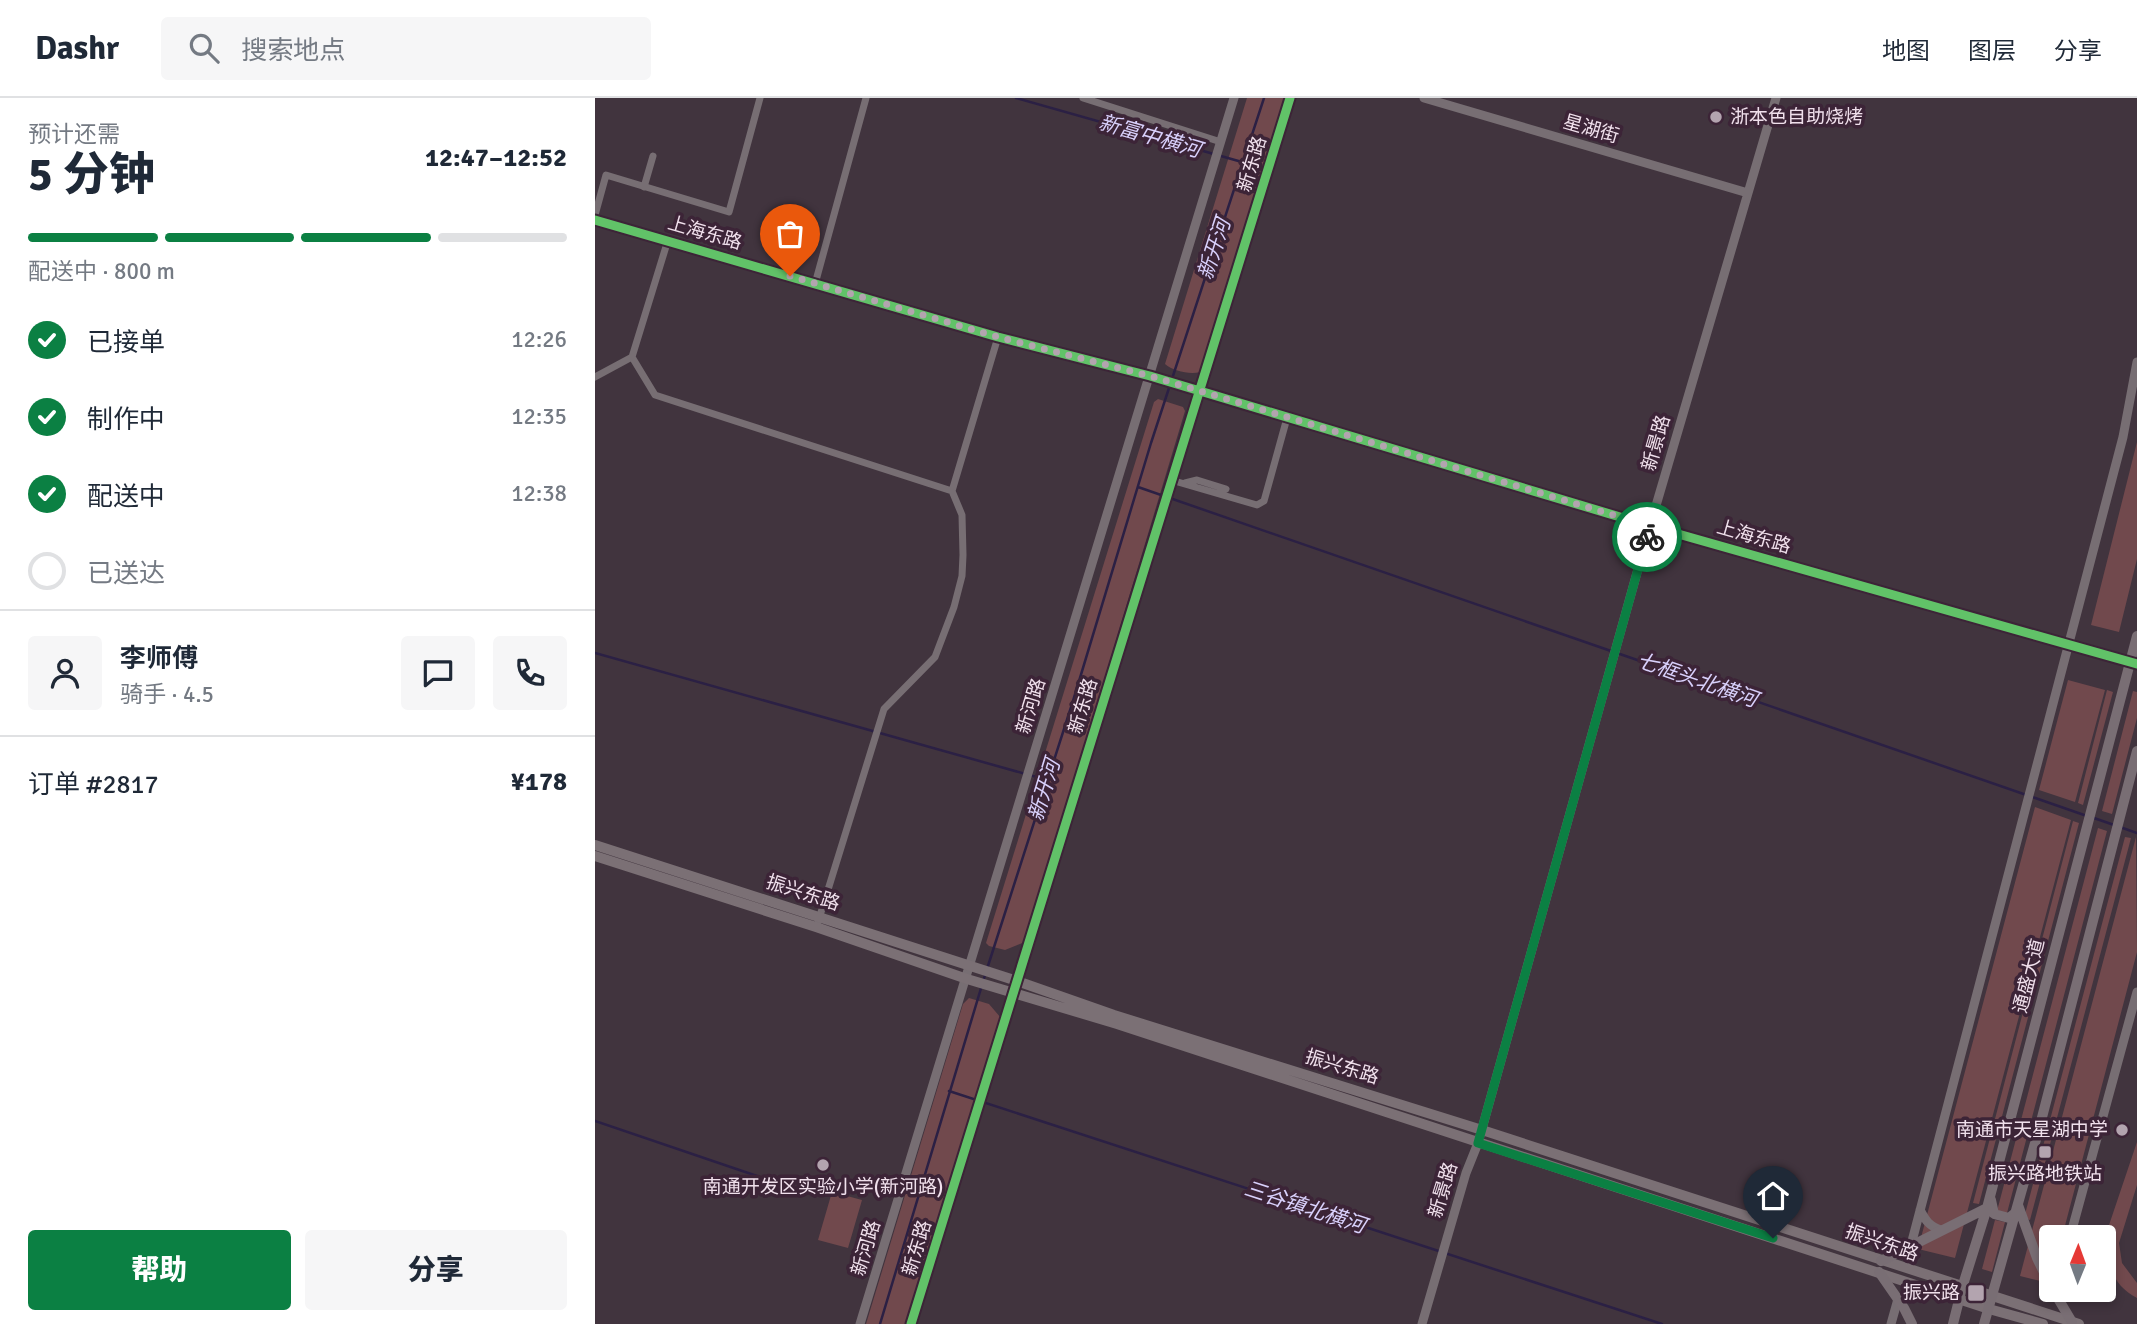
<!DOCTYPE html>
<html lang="zh">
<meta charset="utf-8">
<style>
body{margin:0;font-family:Signika,"Noto Sans SC",sans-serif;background:#f6f6f7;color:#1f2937;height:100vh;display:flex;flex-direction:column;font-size:26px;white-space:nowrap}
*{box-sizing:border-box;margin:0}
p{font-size:23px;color:#747a83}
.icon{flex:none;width:38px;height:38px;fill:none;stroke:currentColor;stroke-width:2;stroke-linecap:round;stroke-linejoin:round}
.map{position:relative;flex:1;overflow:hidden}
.sheet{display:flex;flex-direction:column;background:#fff;width:595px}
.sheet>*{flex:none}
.needle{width:46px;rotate:1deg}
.buttons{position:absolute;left:1444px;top:1127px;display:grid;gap:14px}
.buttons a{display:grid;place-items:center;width:77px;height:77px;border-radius:7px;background:#fff;box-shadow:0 4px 10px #0003;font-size:35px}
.pin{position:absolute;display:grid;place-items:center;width:60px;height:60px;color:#fff;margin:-72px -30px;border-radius:50% 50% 50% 0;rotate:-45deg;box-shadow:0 0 7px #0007}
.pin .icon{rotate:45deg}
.courier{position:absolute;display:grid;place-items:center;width:70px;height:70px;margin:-35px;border:5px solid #0b8043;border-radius:50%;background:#fff;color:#222;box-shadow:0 2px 9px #0007}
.head em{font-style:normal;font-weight:800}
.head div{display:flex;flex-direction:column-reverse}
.head{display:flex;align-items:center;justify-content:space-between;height:119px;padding:0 28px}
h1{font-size:46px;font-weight:800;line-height:52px}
.bar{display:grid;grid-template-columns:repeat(4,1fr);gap:10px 7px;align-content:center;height:84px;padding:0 28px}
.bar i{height:9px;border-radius:5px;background:#e0e1e3}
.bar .active{background:#0b8043}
.bar p{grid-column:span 4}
.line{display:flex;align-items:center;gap:18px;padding:0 28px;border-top:2px solid #e0e1e3}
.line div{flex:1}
.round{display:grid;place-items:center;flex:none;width:74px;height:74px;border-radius:7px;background:#f6f6f7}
ol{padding:0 28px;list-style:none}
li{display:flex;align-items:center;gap:21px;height:77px}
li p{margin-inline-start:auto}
li .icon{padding:7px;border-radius:50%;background:#0b8043;color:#fff;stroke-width:4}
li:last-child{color:#747a83}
li i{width:38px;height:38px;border:4px solid #e0e1e3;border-radius:50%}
.button{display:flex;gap:14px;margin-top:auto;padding:14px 28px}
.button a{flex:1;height:80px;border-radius:7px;background:#0b8043;color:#fff;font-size:28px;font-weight:800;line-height:80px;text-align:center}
.button a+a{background:#f6f6f7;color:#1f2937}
header{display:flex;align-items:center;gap:42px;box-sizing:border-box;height:98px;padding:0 35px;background:#fff;border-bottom:2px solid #e0e1e3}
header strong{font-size:33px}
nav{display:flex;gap:38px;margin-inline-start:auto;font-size:24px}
.search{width:490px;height:63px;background:#f6f6f7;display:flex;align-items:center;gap:18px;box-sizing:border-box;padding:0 24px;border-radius:7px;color:#747a83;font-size:26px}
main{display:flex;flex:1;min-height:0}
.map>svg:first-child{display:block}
.green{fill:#71494d}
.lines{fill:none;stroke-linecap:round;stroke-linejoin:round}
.stream{stroke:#2b2044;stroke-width:2.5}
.minor{stroke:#776e73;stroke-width:7}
.tertiary{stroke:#776e73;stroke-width:9}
.secondary{stroke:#7b7075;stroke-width:10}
.primary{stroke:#796e74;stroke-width:10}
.cycleway-casing{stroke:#3c2437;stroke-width:13}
.cycleway{stroke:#61c268;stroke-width:9}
.done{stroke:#b3a4af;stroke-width:7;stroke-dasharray:0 12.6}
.route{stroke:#0b8043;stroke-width:9}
.poi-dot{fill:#b3a4af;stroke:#3c2437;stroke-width:2.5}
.labels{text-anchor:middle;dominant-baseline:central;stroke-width:7;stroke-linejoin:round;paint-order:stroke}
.poi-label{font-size:19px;fill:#f0e0ec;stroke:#3c2437;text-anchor:end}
.street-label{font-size:19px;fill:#f0e0ec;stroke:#3c2437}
.water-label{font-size:21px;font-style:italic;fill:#d8d0fb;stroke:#3c2437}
</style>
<header>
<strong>Dashr</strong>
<div class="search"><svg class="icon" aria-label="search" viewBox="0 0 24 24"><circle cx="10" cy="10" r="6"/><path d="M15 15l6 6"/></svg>搜索地点</div>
<nav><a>地图</a><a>图层</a><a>分享</a></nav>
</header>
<main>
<section class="sheet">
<div class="head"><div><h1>5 分钟</h1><p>预计还需</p></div><em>12:47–12:52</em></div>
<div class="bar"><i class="active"></i><i class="active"></i><i class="active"></i><i></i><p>配送中 · 800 m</p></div>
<ol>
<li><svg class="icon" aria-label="check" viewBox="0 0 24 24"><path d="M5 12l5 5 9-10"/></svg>已接单<p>12:26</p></li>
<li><svg class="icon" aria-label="check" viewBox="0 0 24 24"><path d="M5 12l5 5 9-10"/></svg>制作中<p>12:35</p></li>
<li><svg class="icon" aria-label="check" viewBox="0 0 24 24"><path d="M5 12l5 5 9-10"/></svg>配送中<p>12:38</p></li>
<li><i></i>已送达</li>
</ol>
<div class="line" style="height:126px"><a class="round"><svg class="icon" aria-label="person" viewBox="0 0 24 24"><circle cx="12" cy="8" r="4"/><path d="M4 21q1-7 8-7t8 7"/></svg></a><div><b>李师傅</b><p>骑手 · 4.5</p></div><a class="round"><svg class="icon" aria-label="chat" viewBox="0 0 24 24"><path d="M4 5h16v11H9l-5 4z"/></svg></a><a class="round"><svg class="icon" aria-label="phone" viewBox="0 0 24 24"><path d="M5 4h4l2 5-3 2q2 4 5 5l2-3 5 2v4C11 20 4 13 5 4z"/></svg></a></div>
<div class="line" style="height:91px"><div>订单 #2817</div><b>¥178</b></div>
<div class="button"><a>帮助</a><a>分享</a></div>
</section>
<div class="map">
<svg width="1542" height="1226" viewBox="0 0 1542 1226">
<rect width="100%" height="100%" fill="#41343e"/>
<path class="green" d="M 652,0 L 690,0 L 605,274 C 595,277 578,273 570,266 Z
M 563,301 L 588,309 L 590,313 L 430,844 L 410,852 L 394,848 L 391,845 L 559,304 Z
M 1542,344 L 1542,461 L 1524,534 L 1496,527 Z
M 1473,582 L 1510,592 L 1480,704 L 1444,692 Z
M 1512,592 L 1518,594 L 1488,707 L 1483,705 Z
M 1538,593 L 1542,594 L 1542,620 L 1517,716 L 1507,713 Z
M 1440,709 L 1476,722 L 1360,1160 L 1323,1151 Z
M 1478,723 L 1484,725 L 1384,1106 L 1378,1105 Z
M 1503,730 L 1512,733 L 1412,1115 L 1402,1113 Z
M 1530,739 L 1536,740 L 1435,1122 L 1429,1120 Z
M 1541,739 L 1542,854 L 1467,1139 L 1456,1139 L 1454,1185 L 1425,1178 Z
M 374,900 L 394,906 L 406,920 L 311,1226 L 271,1226 L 368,906 Z
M 1542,1044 L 1542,1087 L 1524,1145 L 1527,1165 L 1542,1185 L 1542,1200 C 1515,1186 1511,1162 1512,1133 Z
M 237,1094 L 267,1102 L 253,1150 L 223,1142 Z
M 1400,1122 L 1410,1124 L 1397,1174 L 1387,1171 Z"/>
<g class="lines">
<path class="stream" d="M 421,0 L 647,64
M 543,389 L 1016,553
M 0,555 L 452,682
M 1022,555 L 1492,718
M 1499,720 L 1519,727
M 1525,729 L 1542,735
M 392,871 L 478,603 L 556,345 L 669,0
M 354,993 L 1067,1226
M 0,1023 L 162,1078
M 285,1226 L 390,877"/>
<path class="minor" d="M 488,0 L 626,44
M 49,89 L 58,58
M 0,117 L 11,77 L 134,114 L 165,0
M 220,186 L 271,0
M 37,259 L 60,297 L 357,393 L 403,239
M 0,279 L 37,259 L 73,142
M 576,382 L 662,407 L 669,403 L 692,320
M 590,385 L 602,382 L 631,391
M 223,824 L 289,611 L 340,559 L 359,509 L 367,478 L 368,457 L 367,417 L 357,393"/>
<path class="tertiary" d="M 829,0 L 1153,95
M 0,122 L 403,239 L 555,278 L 1055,428 L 1542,566
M 1325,1112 C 1331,1123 1334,1128 1346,1132
M 1475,1139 L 1542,894
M 1316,1147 L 1528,339 L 1542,264
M 265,1226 L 639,0
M 316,1226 L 695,0
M 827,1226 L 871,1075 L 883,1045 L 1055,428 L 1181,0
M 1296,1226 L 1303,1201"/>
<path class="secondary" d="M 0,747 L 422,883 L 519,917 L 887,1032 L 1484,1226
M 0,758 L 221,829 L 372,881 L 522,926 L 1394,1211 L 1448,1226"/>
<path class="primary" d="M 1396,1102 L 1399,1116 L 1414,1120 L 1420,1115
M 1423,1107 L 1442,1160 L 1456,1189
M 1286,1163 L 1392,1110
M 1284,1174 L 1309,1210 L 1317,1226
M 1458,1192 L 1477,1224
M 1358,1226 L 1367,1190 L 1392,1110 L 1542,538
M 1389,1226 L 1444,1031 L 1542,653"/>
<defs>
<path id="cycleway" d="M 0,122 L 403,239 L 555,278 L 1055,428 L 1542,566
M 316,1226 L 695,0"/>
</defs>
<use href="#cycleway" class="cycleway-casing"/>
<use href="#cycleway" class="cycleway"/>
</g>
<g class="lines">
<path class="done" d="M 195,178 L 403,239 L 555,278 L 1055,428 L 1052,439"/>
<path class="route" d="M 1052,439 L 883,1045 L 1178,1140"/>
</g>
<g class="poi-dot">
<circle cx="1121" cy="19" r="7"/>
<circle cx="1527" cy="1032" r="7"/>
<rect x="1443" y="1047" width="14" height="14" rx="3.5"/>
<circle cx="228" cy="1067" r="7"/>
<rect x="1372" y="1186" width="18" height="18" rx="3.5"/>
</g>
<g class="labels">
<g class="poi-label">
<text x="1135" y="19" text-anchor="start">浙本色自助烧烤</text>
<text x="1513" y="1032">南通市天星湖中学</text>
<text x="1450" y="1076" text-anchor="middle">振兴路地铁站</text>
<text x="228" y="1089" text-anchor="middle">南通开发区实验小学(新河路)</text>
<text x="1365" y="1195">振兴路</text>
</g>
<g class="street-label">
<text transform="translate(996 31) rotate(16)">星湖街</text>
<text transform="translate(657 66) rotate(-73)">新东路</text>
<text transform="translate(110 135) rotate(16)">上海东路</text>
<text transform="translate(1061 345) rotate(-74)">新景路</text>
<text transform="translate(1159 439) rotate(16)">上海东路</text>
<text transform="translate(436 608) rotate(-73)">新河路</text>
<text transform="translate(488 608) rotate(-73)">新东路</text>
<text transform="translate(208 795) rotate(18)">振兴东路</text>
<text transform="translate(1434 878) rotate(-76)">通盛大道</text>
<text transform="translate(747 969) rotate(17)">振兴东路</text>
<text transform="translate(848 1092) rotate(-73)">新景路</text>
<text transform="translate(1287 1145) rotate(19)">振兴东路</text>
<text transform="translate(271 1150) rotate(-73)">新河路</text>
<text transform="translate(322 1150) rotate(-73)">新东路</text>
</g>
<g class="water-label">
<text transform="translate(555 38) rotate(16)">新富中横河</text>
<text transform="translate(619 151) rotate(-72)">新开河</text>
<text transform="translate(1102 582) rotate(19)">七框头北横河</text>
<text transform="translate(449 692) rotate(-73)">新开河</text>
<text transform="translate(710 1109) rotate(18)">三谷镇北横河</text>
</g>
</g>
</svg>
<div class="buttons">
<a><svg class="needle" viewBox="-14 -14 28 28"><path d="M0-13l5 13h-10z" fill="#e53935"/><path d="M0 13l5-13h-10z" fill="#747a83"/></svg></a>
</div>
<div class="pin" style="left:195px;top:178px;background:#ea580c"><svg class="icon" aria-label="bag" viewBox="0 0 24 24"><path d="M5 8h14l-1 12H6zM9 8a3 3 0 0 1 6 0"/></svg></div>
<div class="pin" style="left:1178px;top:1140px;background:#1f2937"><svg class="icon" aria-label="home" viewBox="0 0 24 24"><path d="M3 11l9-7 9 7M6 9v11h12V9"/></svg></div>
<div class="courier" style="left:1052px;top:439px"><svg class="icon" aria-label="bike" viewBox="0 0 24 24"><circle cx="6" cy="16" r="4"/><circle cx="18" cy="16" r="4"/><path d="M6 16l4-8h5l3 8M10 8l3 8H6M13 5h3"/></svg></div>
</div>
</main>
